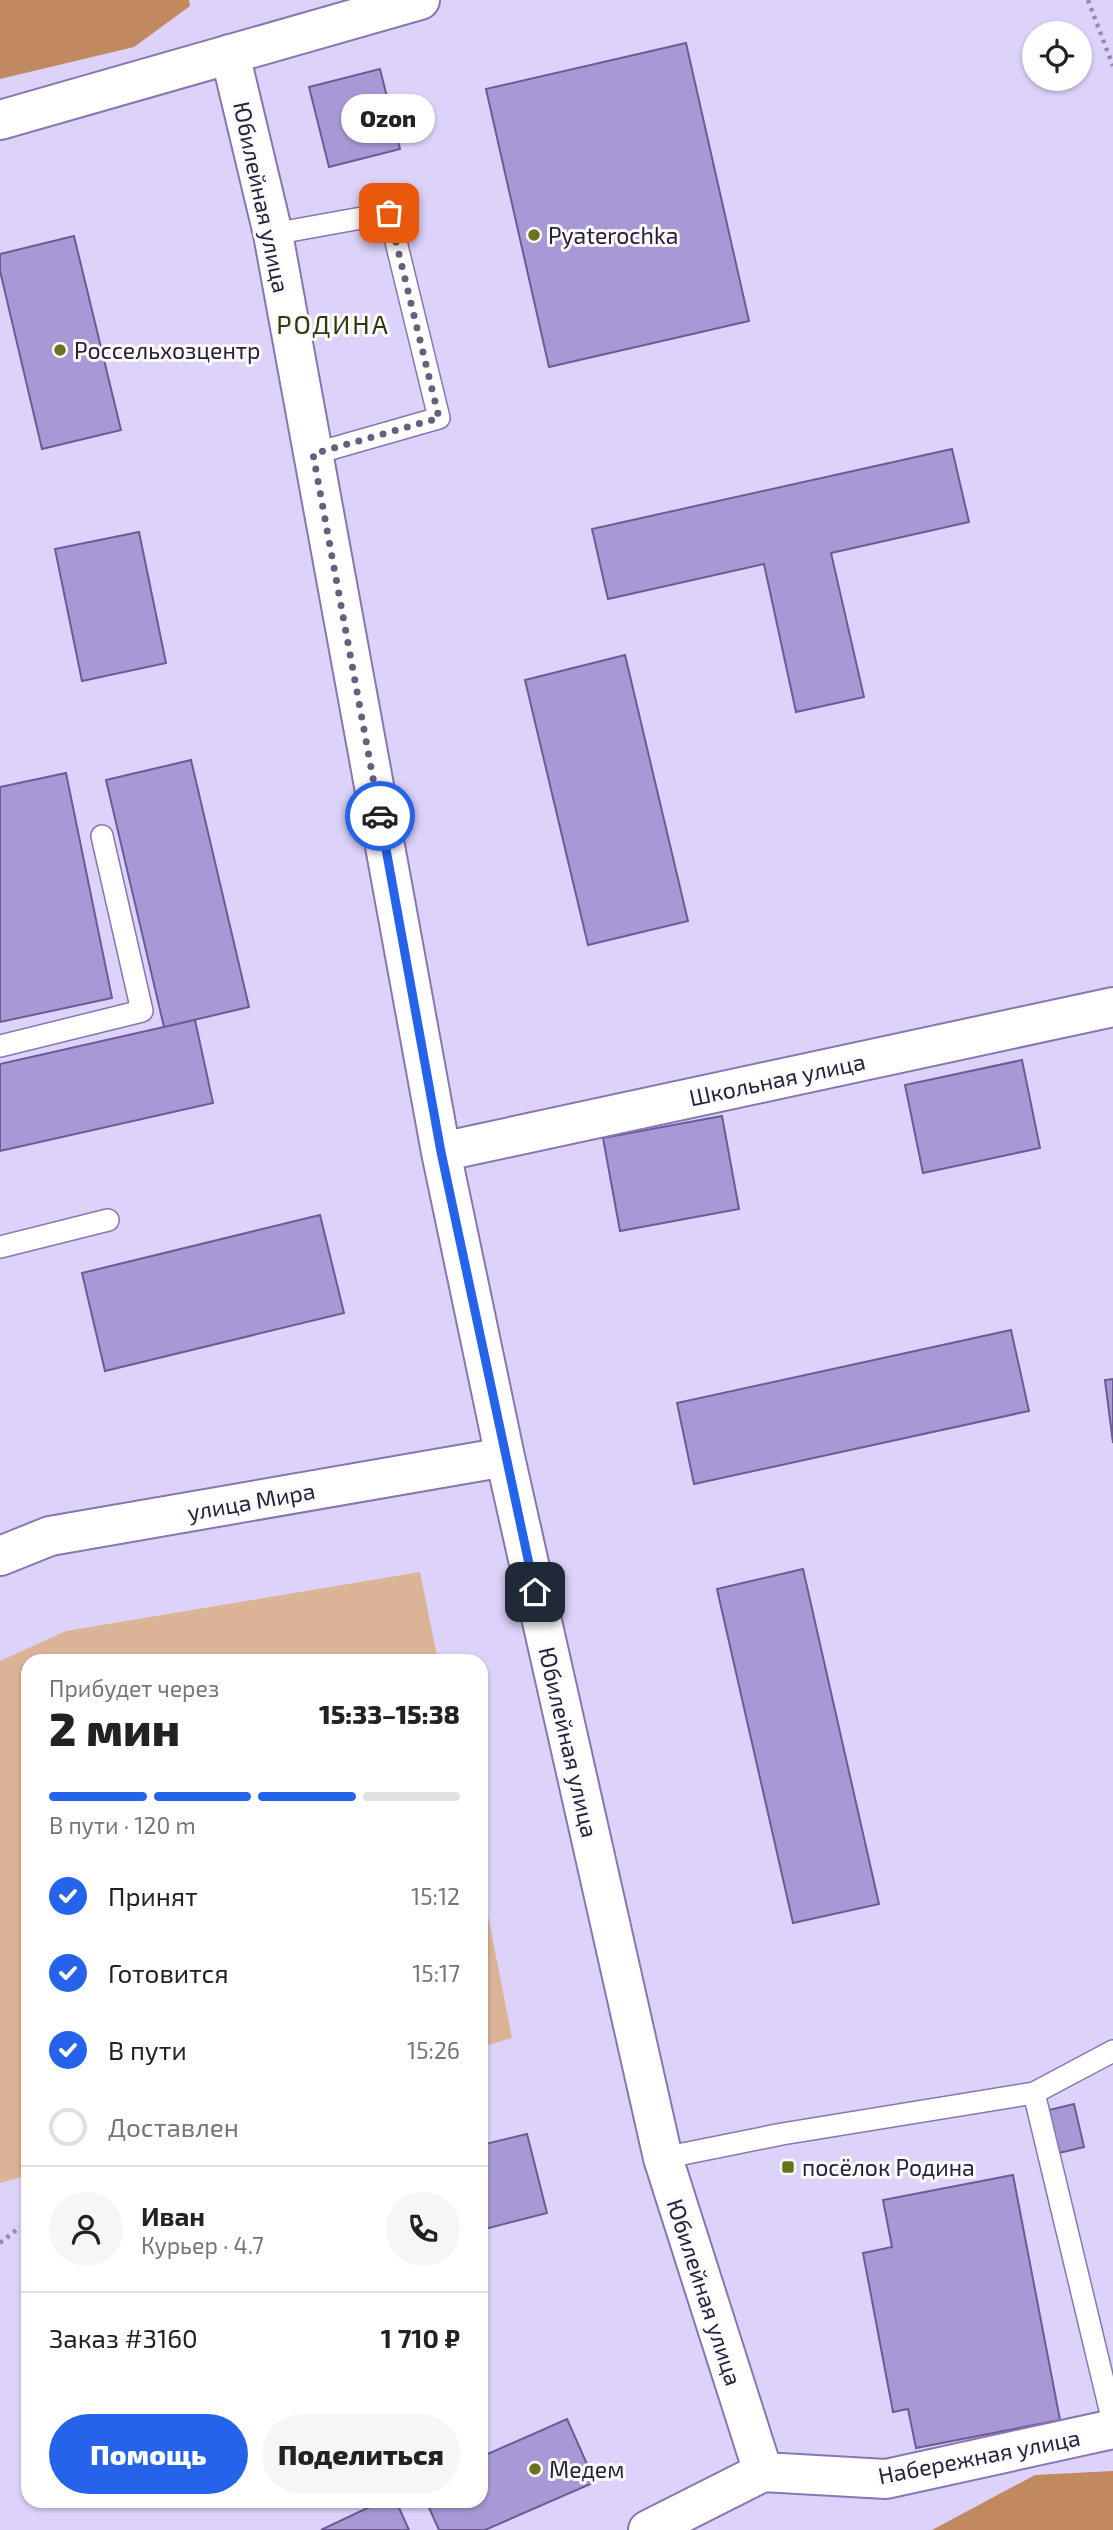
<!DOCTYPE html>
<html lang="ru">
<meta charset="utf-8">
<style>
body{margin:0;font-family:"Exo 2",sans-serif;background:#f6f6f6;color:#222;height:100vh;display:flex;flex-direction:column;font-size:26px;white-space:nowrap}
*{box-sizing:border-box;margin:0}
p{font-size:23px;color:#767676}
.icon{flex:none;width:38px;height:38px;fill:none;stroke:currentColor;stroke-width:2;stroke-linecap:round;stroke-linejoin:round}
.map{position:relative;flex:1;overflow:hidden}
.side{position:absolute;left:21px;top:1654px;width:467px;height:854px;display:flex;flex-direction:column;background:#fff;border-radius:21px;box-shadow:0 2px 5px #0004}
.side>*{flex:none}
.fabs{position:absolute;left:1022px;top:21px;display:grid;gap:14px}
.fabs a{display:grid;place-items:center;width:70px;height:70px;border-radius:50%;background:#fff;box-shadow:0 2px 5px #0004;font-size:35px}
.pin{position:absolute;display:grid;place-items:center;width:60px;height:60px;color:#fff;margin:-30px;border-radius:14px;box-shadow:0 4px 10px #0006}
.courier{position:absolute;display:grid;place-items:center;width:70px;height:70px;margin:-35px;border:5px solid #2563eb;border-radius:50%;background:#fff;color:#222;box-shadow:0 2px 9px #0007}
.bubble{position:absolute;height:49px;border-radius:24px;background:#fff;box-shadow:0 2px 5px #0004;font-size:23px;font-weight:800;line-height:49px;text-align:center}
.headline em{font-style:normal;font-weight:800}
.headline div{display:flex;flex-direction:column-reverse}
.headline{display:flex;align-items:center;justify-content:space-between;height:119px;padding:0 28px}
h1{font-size:46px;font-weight:800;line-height:52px}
.bar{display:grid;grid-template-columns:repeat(4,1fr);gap:10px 7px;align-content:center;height:84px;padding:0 28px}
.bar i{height:9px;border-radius:5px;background:#e0e0e0}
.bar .on{background:#2563eb}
.bar p{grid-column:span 4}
.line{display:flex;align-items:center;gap:18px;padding:0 28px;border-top:2px solid #e0e0e0}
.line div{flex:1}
.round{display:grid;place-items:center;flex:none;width:74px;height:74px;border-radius:37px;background:#f6f6f6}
ol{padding:0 28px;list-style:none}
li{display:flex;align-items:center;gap:21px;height:77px}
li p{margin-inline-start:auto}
li .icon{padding:7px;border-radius:50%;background:#2563eb;color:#fff;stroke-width:4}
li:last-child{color:#767676}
li i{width:38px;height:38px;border:4px solid #e0e0e0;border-radius:50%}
.primary-button{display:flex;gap:14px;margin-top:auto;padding:14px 28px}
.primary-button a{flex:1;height:80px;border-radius:42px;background:#2563eb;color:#fff;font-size:28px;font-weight:800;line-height:80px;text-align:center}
.primary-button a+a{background:#f6f6f6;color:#222}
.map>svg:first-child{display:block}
.green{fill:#dbb397}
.forest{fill:#c08960}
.building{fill:#a998d6;stroke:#6c5b95;stroke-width:2}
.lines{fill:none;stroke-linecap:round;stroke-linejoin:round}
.lane-casing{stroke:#8776b1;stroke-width:24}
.street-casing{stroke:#8776b1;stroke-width:42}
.secondary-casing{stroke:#8776b1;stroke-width:42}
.path{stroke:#938aab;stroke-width:4.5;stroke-dasharray:3.5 5;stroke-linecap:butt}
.lane{stroke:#fff;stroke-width:21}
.street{stroke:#fff;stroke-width:38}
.secondary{stroke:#fff;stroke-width:38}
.done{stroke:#675f7d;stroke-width:7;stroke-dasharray:0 12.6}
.route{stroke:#2563eb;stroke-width:9}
.poi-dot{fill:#69741f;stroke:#fbfbfb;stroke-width:2.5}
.labels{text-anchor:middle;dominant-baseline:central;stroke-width:6;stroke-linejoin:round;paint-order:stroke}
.street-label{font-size:23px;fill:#282139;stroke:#fbfbfb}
.poi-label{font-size:23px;fill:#282139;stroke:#fbfbfb;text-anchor:start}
.quarter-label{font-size:26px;letter-spacing:2px;fill:#323810;stroke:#fbfbfb}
</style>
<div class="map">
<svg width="1113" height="2530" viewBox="0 0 1113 2530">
<rect width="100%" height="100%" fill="#ddd3fa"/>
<path class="green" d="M 420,1572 L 438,1661 L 28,1661 L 28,2175 L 0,2183 L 0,1661 L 66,1631 Z
M 481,1880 L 512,2038 L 481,2047 Z"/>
<path class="forest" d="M 0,0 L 189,0 L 190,6 L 134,47 L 0,79 Z
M 1113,2471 L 1113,2530 L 932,2530 L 1035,2475 Z"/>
<path class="building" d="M 686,43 L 749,321 L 549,367 L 486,89 Z
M 380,69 L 400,149 L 329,167 L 309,87 Z
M 74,236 L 121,430 L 42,449 L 0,271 L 0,254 Z
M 952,449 L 969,522 L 831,553 L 864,697 L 796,712 L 764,564 L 608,599 L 592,529 Z
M 139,532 L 166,663 L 82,681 L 55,549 Z
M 625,655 L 688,921 L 588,945 L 525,680 Z
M 191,760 L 249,1007 L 164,1027 L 106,780 Z
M 66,773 L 112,998 L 0,1022 L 0,787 Z
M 195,1020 L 213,1103 L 0,1151 L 0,1064 Z
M 1022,1060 L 1040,1148 L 923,1173 L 905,1085 Z
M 722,1116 L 739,1209 L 620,1231 L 603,1138 Z
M 320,1215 L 344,1313 L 105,1371 L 82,1273 Z
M 1011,1330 L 1029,1411 L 694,1484 L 677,1403 Z
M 1113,1379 L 1113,1443 L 1105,1380 Z
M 803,1569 L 879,1904 L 793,1923 L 717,1589 Z
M 1074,2104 L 1084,2147 L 1055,2154 L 1045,2111 Z
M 527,2134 L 547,2213 L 481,2230 L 481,2145 Z
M 1013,2175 L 1060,2420 L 916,2448 L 908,2409 L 893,2412 L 863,2253 L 892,2247 L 883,2200 Z
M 567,2419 L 595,2482 L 485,2530 L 439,2530 L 426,2501 L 481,2501 L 481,2457 Z
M 382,2501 L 396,2501 L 409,2530 L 321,2530 Z"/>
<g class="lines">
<defs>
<path id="lane" d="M 273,234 L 389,213 L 439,418 L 313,454
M 0,1046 L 142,1011 L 102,836
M 0,1247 L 108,1220
M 1034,2093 L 1113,2422
M 663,2158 L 782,2134 L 1034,2093 L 1113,2051"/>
<path id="street" d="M 230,54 L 273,234 L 441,1152 L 505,1457 L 663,2158 L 763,2472
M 441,1152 L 1113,1007
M 0,1556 L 50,1536 L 505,1457
M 648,2530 L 763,2472 L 886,2479 L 1113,2429"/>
<path id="secondary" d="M 0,120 L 420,0"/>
</defs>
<use href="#lane" class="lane-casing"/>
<use href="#street" class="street-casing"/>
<use href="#secondary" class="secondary-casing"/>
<path class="path" d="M 1088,0 L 1113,66
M 0,2243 L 20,2227"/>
<use href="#lane" class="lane"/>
<use href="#street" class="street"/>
<use href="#secondary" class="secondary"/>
</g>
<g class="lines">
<path class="done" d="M 380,816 L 313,454 L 439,418 L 389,213"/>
<path class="route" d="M 380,816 L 441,1152 L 535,1592"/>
</g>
<g class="poi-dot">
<circle cx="534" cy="235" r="7"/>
<circle cx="60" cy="350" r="7"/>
<rect x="781" y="2160" width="14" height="14" rx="3.5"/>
<circle cx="535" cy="2469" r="7"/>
</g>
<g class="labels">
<g class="street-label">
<text transform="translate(262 197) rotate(78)">Юбилейная улица</text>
<text transform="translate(777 1079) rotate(-12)">Школьная улица</text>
<text transform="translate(251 1501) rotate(-10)">улица Мира</text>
<text transform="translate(569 1742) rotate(77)">Юбилейная улица</text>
<text transform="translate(705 2292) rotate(72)">Юбилейная улица</text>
<text transform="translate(979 2456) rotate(-11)">Набережная улица</text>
</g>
<g class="poi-label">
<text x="548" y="235">Pyaterochka</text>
<text x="74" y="350">Россельхозцентр</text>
<text x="802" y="2167">посёлок Родина</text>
<text x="549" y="2469">Медем</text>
</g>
<g class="quarter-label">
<text x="333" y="323">РОДИНА</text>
</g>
</g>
</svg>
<div class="fabs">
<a><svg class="icon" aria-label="locate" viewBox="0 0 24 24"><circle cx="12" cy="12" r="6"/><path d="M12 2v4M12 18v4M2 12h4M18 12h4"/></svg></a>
</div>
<div class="pin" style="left:389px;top:213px;background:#ea580c"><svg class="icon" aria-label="bag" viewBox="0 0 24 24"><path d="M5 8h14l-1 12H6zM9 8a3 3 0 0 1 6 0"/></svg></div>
<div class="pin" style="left:535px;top:1592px;background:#1f2937"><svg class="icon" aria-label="home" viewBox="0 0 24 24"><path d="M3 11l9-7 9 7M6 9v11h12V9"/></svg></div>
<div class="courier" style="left:380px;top:816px"><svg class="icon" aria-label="car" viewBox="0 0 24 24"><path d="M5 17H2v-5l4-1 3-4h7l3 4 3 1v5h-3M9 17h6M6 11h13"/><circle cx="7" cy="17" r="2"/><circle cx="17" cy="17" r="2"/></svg></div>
<div class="bubble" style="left:341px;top:94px;width:94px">Ozon</div>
<section class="side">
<div class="headline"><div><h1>2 мин</h1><p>Прибудет через</p></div><em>15:33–15:38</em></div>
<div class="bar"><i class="on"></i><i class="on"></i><i class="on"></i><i></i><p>В пути · 120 m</p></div>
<ol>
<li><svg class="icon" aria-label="check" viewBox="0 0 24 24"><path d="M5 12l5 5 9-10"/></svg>Принят<p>15:12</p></li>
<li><svg class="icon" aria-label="check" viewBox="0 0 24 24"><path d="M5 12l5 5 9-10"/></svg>Готовится<p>15:17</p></li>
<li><svg class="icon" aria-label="check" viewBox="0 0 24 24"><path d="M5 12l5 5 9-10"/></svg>В пути<p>15:26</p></li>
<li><i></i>Доставлен</li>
</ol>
<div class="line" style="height:126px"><a class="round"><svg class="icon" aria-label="person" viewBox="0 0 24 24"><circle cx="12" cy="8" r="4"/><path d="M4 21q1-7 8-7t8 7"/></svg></a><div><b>Иван</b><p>Курьер · 4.7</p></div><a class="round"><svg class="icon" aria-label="phone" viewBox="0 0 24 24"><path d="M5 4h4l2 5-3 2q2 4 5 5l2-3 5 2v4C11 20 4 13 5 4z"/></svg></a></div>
<div class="line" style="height:91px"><div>Заказ #3160</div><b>1 710 ₽</b></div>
<div class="primary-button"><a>Помощь</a><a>Поделиться</a></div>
</section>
</div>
